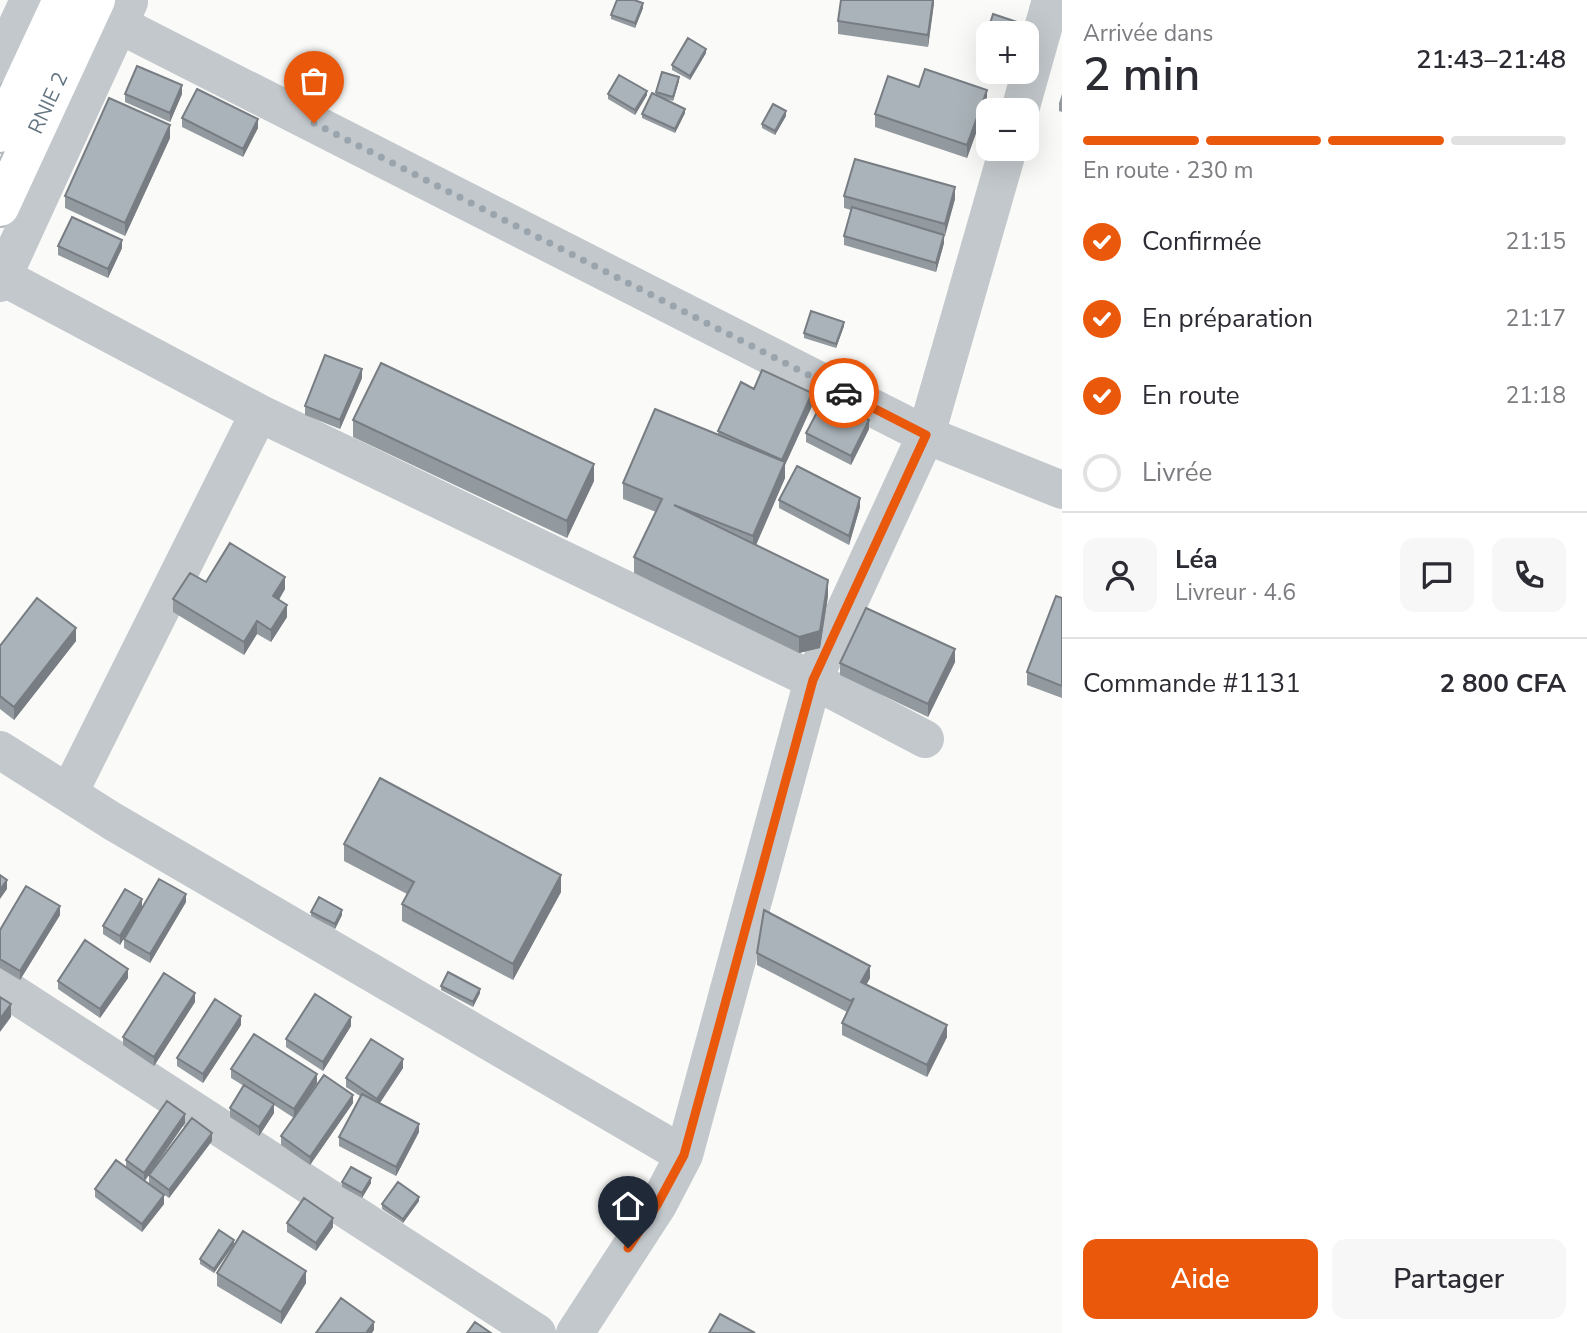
<!DOCTYPE html>
<html lang="fr">
<meta charset="utf-8">
<style>
body{margin:0;font-family:"Nunito Sans",sans-serif;background:#f7f7f7;color:#2b2b33;height:100vh;display:flex;flex-direction:column;font-size:26px;white-space:nowrap}
*{box-sizing:border-box;margin:0}
p{font-size:23px;color:#7c7c81}
.icon{flex:none;width:38px;height:38px;fill:none;stroke:currentColor;stroke-width:2;stroke-linecap:round;stroke-linejoin:round}
.map{position:relative;flex:1;overflow:hidden}
.details{display:flex;flex-direction:column;background:#fff;width:525px}
.details>*{flex:none}
.tools{position:absolute;left:976px;top:21px;display:grid;gap:14px}
.tools a{display:grid;place-items:center;width:63px;height:63px;border-radius:14px;background:#fff;box-shadow:0 7px 28px #0002;font-size:35px}
.pin{position:absolute;display:grid;place-items:center;width:60px;height:60px;color:#fff;margin:-72px -30px;border-radius:50% 50% 50% 0;rotate:-45deg;box-shadow:0 0 7px #0007}
.pin .icon{rotate:45deg}
.courier{position:absolute;display:grid;place-items:center;width:70px;height:70px;margin:-35px;border:5px solid #ea580c;border-radius:50%;background:#fff;color:#222;box-shadow:0 2px 9px #0007}
.headline em{font-style:normal;font-weight:600}
.headline div{display:flex;flex-direction:column-reverse}
.headline{display:flex;align-items:center;justify-content:space-between;height:119px;padding:0 21px}
h1{font-size:46px;font-weight:600;line-height:52px}
.bar{display:grid;grid-template-columns:repeat(4,1fr);gap:10px 7px;align-content:center;height:84px;padding:0 21px}
.bar i{height:9px;border-radius:5px;background:#e1e1e2}
.bar .on{background:#ea580c}
.bar p{grid-column:span 4}
.line{display:flex;align-items:center;gap:18px;padding:0 21px;border-top:2px solid #e1e1e2}
.line div{flex:1}
.round{display:grid;place-items:center;flex:none;width:74px;height:74px;border-radius:14px;background:#f7f7f7}
ol{padding:0 21px;list-style:none}
li{display:flex;align-items:center;gap:21px;height:77px}
li p{margin-inline-start:auto}
li .icon{padding:7px;border-radius:50%;background:#ea580c;color:#fff;stroke-width:4}
li:last-child{color:#7c7c81}
li i{width:38px;height:38px;border:4px solid #e1e1e2;border-radius:50%}
.primary-button{display:flex;gap:14px;margin-top:auto;padding:14px 21px}
.primary-button a{flex:1;height:80px;border-radius:14px;background:#ea580c;color:#fff;font-size:28px;font-weight:600;line-height:80px;text-align:center}
.primary-button a+a{background:#f7f7f7;color:#2b2b33}
main{display:flex;flex:1;min-height:0}
.map>svg:first-child{display:block}
.lines{fill:none;stroke-linecap:round;stroke-linejoin:round}
.highway-casing{stroke:#b4b9bd;stroke-width:42}
.minor{stroke:#c3c8cc;stroke-width:38}
.highway{stroke:#fff;stroke-width:38}
.wall{fill:#929a9f}
.shaded-wall{fill:#777d82}
.building{fill:#aab3b9;stroke:#777d82;stroke-width:2}
.done{stroke:#99a4ac;stroke-width:7;stroke-dasharray:0 12.6}
.route{stroke:#ea580c;stroke-width:9}
.labels{text-anchor:middle;dominant-baseline:central;stroke-width:7;stroke-linejoin:round;paint-order:stroke}
.street-label{font-size:21px;fill:#657683;stroke:#fff}
</style>
<main>
<div class="map">
<svg width="1062" height="1333" viewBox="0 0 1062 1333">
<rect width="100%" height="100%" fill="#fafaf8"/>
<g class="lines">
<defs>
<path id="highway" d="M 0,133 L 62,0
M 0,207 L 96,0"/>
</defs>
<use href="#highway" class="highway-casing"/>
<path class="minor" d="M 118,24 L 926,435 L 1062,490
M 0,63 L 29,0
M 1020,110 L 1051,0
M 3,277 L 259,413 L 813,680 L 925,739
M 0,283 L 129,2
M 0,750 L 112,821 L 684,1155
M 69,793 L 259,413
M 0,985 L 537,1333
M 575,1333 L 658,1205 L 684,1155 L 813,680 L 926,435 L 1008,149"/>
<use href="#highway" class="highway"/>
</g>
<path class="wall" d="M 934,0 L 928,47 L 838,34 L 838,21 Z
M 643,8 L 635,28 L 611,19 L 611,15 Z
M 993,14 L 1026,25 L 1026,33 L 989,33 L 989,61 L 982,58 L 982,50 Z
M 706,53 L 690,80 L 672,70 L 672,65 Z
M 679,81 L 673,101 L 662,98 L 685,113 L 675,133 L 642,118 L 642,114 L 656,95 L 656,92 Z
M 919,87 L 987,103 L 967,158 L 875,127 L 875,114 Z
M 125,94 L 182,94 L 170,122 L 125,102 Z
M 608,94 L 647,95 L 635,115 L 608,99 Z
M 1062,94 L 1062,112 L 1059,111 L 1059,103 Z
M 786,116 L 775,135 L 762,128 L 762,124 Z
M 182,118 L 258,128 L 243,157 L 182,127 Z
M 170,138 L 125,236 L 65,208 L 65,196 Z
M 844,196 L 955,199 L 944,236 L 944,243 L 936,272 L 844,245 L 844,236 L 851,210 L 844,208 Z
M 58,246 L 122,248 L 108,278 L 58,255 Z
M 844,326 L 836,348 L 804,338 L 804,333 Z
M 362,378 L 340,429 L 305,415 L 305,406 Z
M 754,389 L 812,406 L 785,465 L 785,478 L 756,545 L 828,596 L 820,648 L 799,653 L 634,573 L 634,557 L 656,512 L 623,499 L 623,483 L 718,435 L 718,431 Z
M 353,420 L 594,481 L 567,538 L 353,437 Z
M 869,429 L 851,465 L 806,442 L 806,433 Z
M 779,500 L 860,507 L 849,545 L 779,508 Z
M 206,582 L 285,589 L 279,600 L 287,617 L 271,642 L 257,634 L 244,655 L 173,612 L 173,599 Z
M 1062,598 L 1062,698 L 1027,685 L 1027,672 Z
M 76,641 L 14,720 L 0,709 L 0,646 Z
M 955,662 L 928,717 L 840,675 L 840,663 Z
M 344,844 L 561,892 L 513,980 L 402,921 L 402,904 L 407,894 L 344,861 Z
M 186,902 L 150,963 L 124,948 L 124,939 L 139,914 L 120,945 L 103,934 L 103,926 L 142,908 Z
M 311,912 L 342,915 L 335,929 L 311,916 Z
M 60,915 L 20,980 L 0,968 L 0,930 Z
M 757,953 L 870,978 L 866,985 L 947,1037 L 927,1077 L 842,1035 L 842,1023 L 847,1012 L 757,965 Z
M 128,978 L 100,1018 L 58,989 L 58,981 Z
M 441,986 L 480,993 L 473,1007 L 441,990 Z
M 195,1002 L 154,1066 L 123,1045 L 123,1037 Z
M 241,1025 L 203,1083 L 177,1066 L 177,1058 Z
M 351,1026 L 323,1071 L 286,1047 L 286,1039 Z
M 403,1068 L 380,1103 L 419,1132 L 396,1176 L 339,1146 L 339,1137 L 360,1096 L 346,1087 L 346,1078 Z
M 231,1069 L 317,1083 L 294,1117 L 353,1103 L 310,1165 L 281,1145 L 281,1136 L 294,1118 L 274,1105 L 274,1113 L 259,1136 L 230,1117 L 230,1108 L 244,1086 L 231,1078 Z
M 185,1123 L 145,1181 L 164,1204 L 142,1232 L 95,1197 L 95,1189 L 126,1167 L 126,1160 Z
M 212,1141 L 169,1198 L 149,1184 L 149,1175 Z
M 342,1182 L 371,1183 L 362,1198 L 342,1187 Z
M 419,1201 L 403,1223 L 382,1209 L 382,1204 Z
M 287,1223 L 333,1227 L 316,1251 L 287,1232 Z
M 234,1244 L 214,1273 L 200,1264 L 200,1259 Z
M 217,1273 L 306,1283 L 281,1324 L 217,1286 Z"/>
<path class="shaded-wall" d="M 933,0 L 934,0 L 934,4 L 928,47 L 928,35 Z
M 643,3 L 643,8 L 635,28 L 635,23 Z
M 706,49 L 706,53 L 690,80 L 690,76 Z
M 679,77 L 679,81 L 673,101 L 673,97 Z
M 182,85 L 182,94 L 170,122 L 170,113 Z
M 987,90 L 987,103 L 967,158 L 967,145 Z
M 647,91 L 647,95 L 635,115 L 635,110 Z
M 685,109 L 685,113 L 675,133 L 675,129 Z
M 786,111 L 786,116 L 775,135 L 775,131 Z
M 258,119 L 258,128 L 243,157 L 243,149 Z
M 170,125 L 170,138 L 125,236 L 125,223 Z
M 955,187 L 955,199 L 945,236 L 945,224 Z
M 944,235 L 944,243 L 936,272 L 936,263 Z
M 122,240 L 122,248 L 108,278 L 108,269 Z
M 844,322 L 844,326 L 836,348 L 836,344 Z
M 362,369 L 362,378 L 340,429 L 340,420 Z
M 812,393 L 812,406 L 785,465 L 785,478 L 753,552 L 753,536 L 782,460 Z
M 869,420 L 869,429 L 851,465 L 851,456 Z
M 594,464 L 594,481 L 567,538 L 567,521 Z
M 860,498 L 860,507 L 849,545 L 849,536 Z
M 285,577 L 285,589 L 273,609 L 273,596 Z
M 828,580 L 828,596 L 820,648 L 799,653 L 799,637 Z
M 287,605 L 287,617 L 271,642 L 271,630 Z
M 257,621 L 257,634 L 244,655 L 244,642 Z
M 76,628 L 76,641 L 14,720 L 14,707 Z
M 955,649 L 955,662 L 928,717 L 928,704 Z
M 561,875 L 561,892 L 513,980 L 513,964 Z
M 7,880 L 7,889 L 0,899 L 0,890 Z
M 186,894 L 186,902 L 150,963 L 150,954 Z
M 142,899 L 142,908 L 120,945 L 120,936 Z
M 60,906 L 60,915 L 20,980 L 20,971 Z
M 342,910 L 342,915 L 335,929 L 335,924 Z
M 870,966 L 870,978 L 861,995 L 861,982 Z
M 128,969 L 128,978 L 100,1018 L 100,1009 Z
M 480,989 L 480,993 L 473,1007 L 473,1002 Z
M 195,993 L 195,1002 L 154,1066 L 154,1057 Z
M 11,1004 L 11,1017 L 0,1032 L 0,1019 Z
M 241,1016 L 241,1025 L 203,1083 L 203,1074 Z
M 351,1017 L 351,1026 L 323,1071 L 323,1062 Z
M 947,1025 L 947,1037 L 927,1077 L 927,1065 Z
M 403,1059 L 403,1068 L 377,1107 L 377,1099 Z
M 317,1074 L 317,1083 L 294,1118 L 294,1109 Z
M 353,1095 L 353,1103 L 310,1165 L 310,1157 Z
M 274,1104 L 274,1113 L 259,1136 L 259,1127 Z
M 185,1114 L 185,1123 L 144,1181 L 144,1173 Z
M 419,1124 L 419,1132 L 396,1176 L 396,1167 Z
M 212,1133 L 212,1141 L 169,1198 L 169,1190 Z
M 371,1178 L 371,1183 L 362,1198 L 362,1193 Z
M 164,1195 L 164,1204 L 142,1232 L 142,1224 Z
M 419,1197 L 419,1201 L 403,1223 L 403,1219 Z
M 333,1218 L 333,1227 L 316,1251 L 316,1243 Z
M 234,1240 L 234,1244 L 214,1273 L 214,1269 Z
M 306,1271 L 306,1283 L 281,1324 L 281,1312 Z
M 374,1322 L 374,1330 L 372,1333 L 366,1333 Z"/>
<path class="building" d="M 617,0 L 634,0 L 643,3 L 635,23 L 611,15 Z
M 841,0 L 933,0 L 928,35 L 838,21 Z
M 993,14 L 1026,25 L 1023,33 L 989,33 L 989,52 L 982,50 Z
M 688,38 L 706,49 L 690,76 L 672,65 Z
M 137,66 L 182,85 L 170,113 L 125,94 Z
M 925,69 L 987,90 L 967,145 L 875,114 L 888,76 L 919,87 Z
M 662,72 L 679,77 L 673,97 L 656,92 Z
M 619,75 L 647,91 L 635,110 L 608,94 Z
M 197,89 L 258,119 L 243,149 L 182,118 Z
M 652,93 L 685,109 L 675,129 L 642,114 Z
M 109,98 L 170,125 L 125,223 L 65,196 Z
M 773,104 L 786,111 L 775,131 L 762,124 Z
M 855,159 L 955,187 L 945,224 L 844,196 Z
M 852,207 L 944,235 L 936,263 L 844,236 Z
M 72,217 L 122,240 L 108,269 L 58,246 Z
M 811,311 L 844,322 L 836,344 L 804,333 Z
M 325,355 L 362,369 L 340,420 L 305,406 Z
M 381,363 L 594,464 L 567,521 L 353,420 Z
M 762,370 L 812,393 L 782,460 L 718,431 L 741,382 L 754,389 Z
M 825,397 L 869,420 L 851,456 L 806,433 Z
M 655,409 L 785,462 L 753,536 L 674,505 L 828,580 L 820,631 L 799,637 L 634,557 L 662,499 L 623,483 Z
M 797,466 L 860,498 L 849,536 L 779,500 Z
M 230,543 L 285,577 L 273,596 L 287,605 L 271,630 L 257,621 L 244,642 L 173,599 L 190,573 L 206,582 Z
M 1056,596 L 1062,598 L 1062,686 L 1027,672 Z
M 37,598 L 76,628 L 14,707 L 0,696 L 0,646 Z
M 866,608 L 955,649 L 928,704 L 840,663 Z
M 380,778 L 561,875 L 513,964 L 402,904 L 414,882 L 344,844 Z
M 0,875 L 7,880 L 0,890 Z
M 159,879 L 186,894 L 150,954 L 124,939 Z
M 26,886 L 60,906 L 20,971 L 0,959 L 0,930 Z
M 125,889 L 142,899 L 120,936 L 103,926 Z
M 319,897 L 342,910 L 335,924 L 311,912 Z
M 764,910 L 870,966 L 861,982 L 947,1025 L 927,1065 L 842,1023 L 854,998 L 851,1001 L 757,953 Z
M 85,940 L 128,969 L 100,1009 L 58,981 Z
M 448,972 L 480,989 L 473,1002 L 441,986 Z
M 164,973 L 195,993 L 154,1057 L 123,1037 Z
M 315,994 L 351,1017 L 323,1062 L 286,1039 Z
M 0,997 L 11,1004 L 0,1019 Z
M 215,999 L 241,1016 L 203,1074 L 177,1058 Z
M 254,1034 L 317,1074 L 294,1109 L 231,1069 Z
M 371,1039 L 403,1059 L 377,1099 L 346,1078 Z
M 324,1075 L 353,1095 L 310,1157 L 281,1136 Z
M 244,1085 L 274,1104 L 259,1127 L 230,1108 Z
M 362,1094 L 419,1124 L 396,1167 L 339,1137 Z
M 167,1101 L 185,1114 L 144,1173 L 126,1160 Z
M 192,1118 L 212,1133 L 169,1190 L 149,1175 Z
M 116,1160 L 164,1195 L 142,1224 L 95,1189 Z
M 351,1167 L 371,1178 L 362,1193 L 342,1182 Z
M 398,1182 L 419,1197 L 403,1219 L 382,1204 Z
M 304,1198 L 333,1218 L 316,1243 L 287,1223 Z
M 219,1230 L 234,1240 L 214,1269 L 200,1259 Z
M 243,1231 L 306,1271 L 281,1312 L 217,1273 Z
M 341,1298 L 374,1322 L 366,1333 L 316,1333 Z
M 720,1314 L 755,1333 L 709,1333 Z
M 475,1322 L 491,1333 L 467,1333 Z"/>
<g class="lines">
<path class="done" d="M 314,123 L 844,393"/>
<path class="route" d="M 628,1248 L 657,1205 L 684,1155 L 813,680 L 926,435 L 844,393"/>
</g>
<g class="labels">
<g class="street-label">
<text transform="translate(48 103) rotate(-65)">RNIE 2</text>
</g>
</g>
</svg>
<div class="tools">
<a>+</a>
<a>−</a>
</div>
<div class="pin" style="left:314px;top:123px;background:#ea580c"><svg class="icon" aria-label="bag" viewBox="0 0 24 24"><path d="M5 8h14l-1 12H6zM9 8a3 3 0 0 1 6 0"/></svg></div>
<div class="pin" style="left:628px;top:1248px;background:#1f2937"><svg class="icon" aria-label="home" viewBox="0 0 24 24"><path d="M3 11l9-7 9 7M6 9v11h12V9"/></svg></div>
<div class="courier" style="left:844px;top:393px"><svg class="icon" aria-label="car" viewBox="0 0 24 24"><path d="M5 17H2v-5l4-1 3-4h7l3 4 3 1v5h-3M9 17h6M6 11h13"/><circle cx="7" cy="17" r="2"/><circle cx="17" cy="17" r="2"/></svg></div>
</div>
<section class="details">
<div class="headline"><div><h1>2 min</h1><p>Arrivée dans</p></div><em>21:43–21:48</em></div>
<div class="bar"><i class="on"></i><i class="on"></i><i class="on"></i><i></i><p>En route · 230 m</p></div>
<ol>
<li><svg class="icon" aria-label="check" viewBox="0 0 24 24"><path d="M5 12l5 5 9-10"/></svg>Confirmée<p>21:15</p></li>
<li><svg class="icon" aria-label="check" viewBox="0 0 24 24"><path d="M5 12l5 5 9-10"/></svg>En préparation<p>21:17</p></li>
<li><svg class="icon" aria-label="check" viewBox="0 0 24 24"><path d="M5 12l5 5 9-10"/></svg>En route<p>21:18</p></li>
<li><i></i>Livrée</li>
</ol>
<div class="line" style="height:126px"><a class="round"><svg class="icon" aria-label="person" viewBox="0 0 24 24"><circle cx="12" cy="8" r="4"/><path d="M4 21q1-7 8-7t8 7"/></svg></a><div><b>Léa</b><p>Livreur · 4.6</p></div><a class="round"><svg class="icon" aria-label="chat" viewBox="0 0 24 24"><path d="M4 5h16v11H9l-5 4z"/></svg></a><a class="round"><svg class="icon" aria-label="phone" viewBox="0 0 24 24"><path d="M5 4h4l2 5-3 2q2 4 5 5l2-3 5 2v4C11 20 4 13 5 4z"/></svg></a></div>
<div class="line" style="height:91px"><div>Commande #1131</div><b>2 800 CFA</b></div>
<div class="primary-button"><a>Aide</a><a>Partager</a></div>
</section>
</main>
